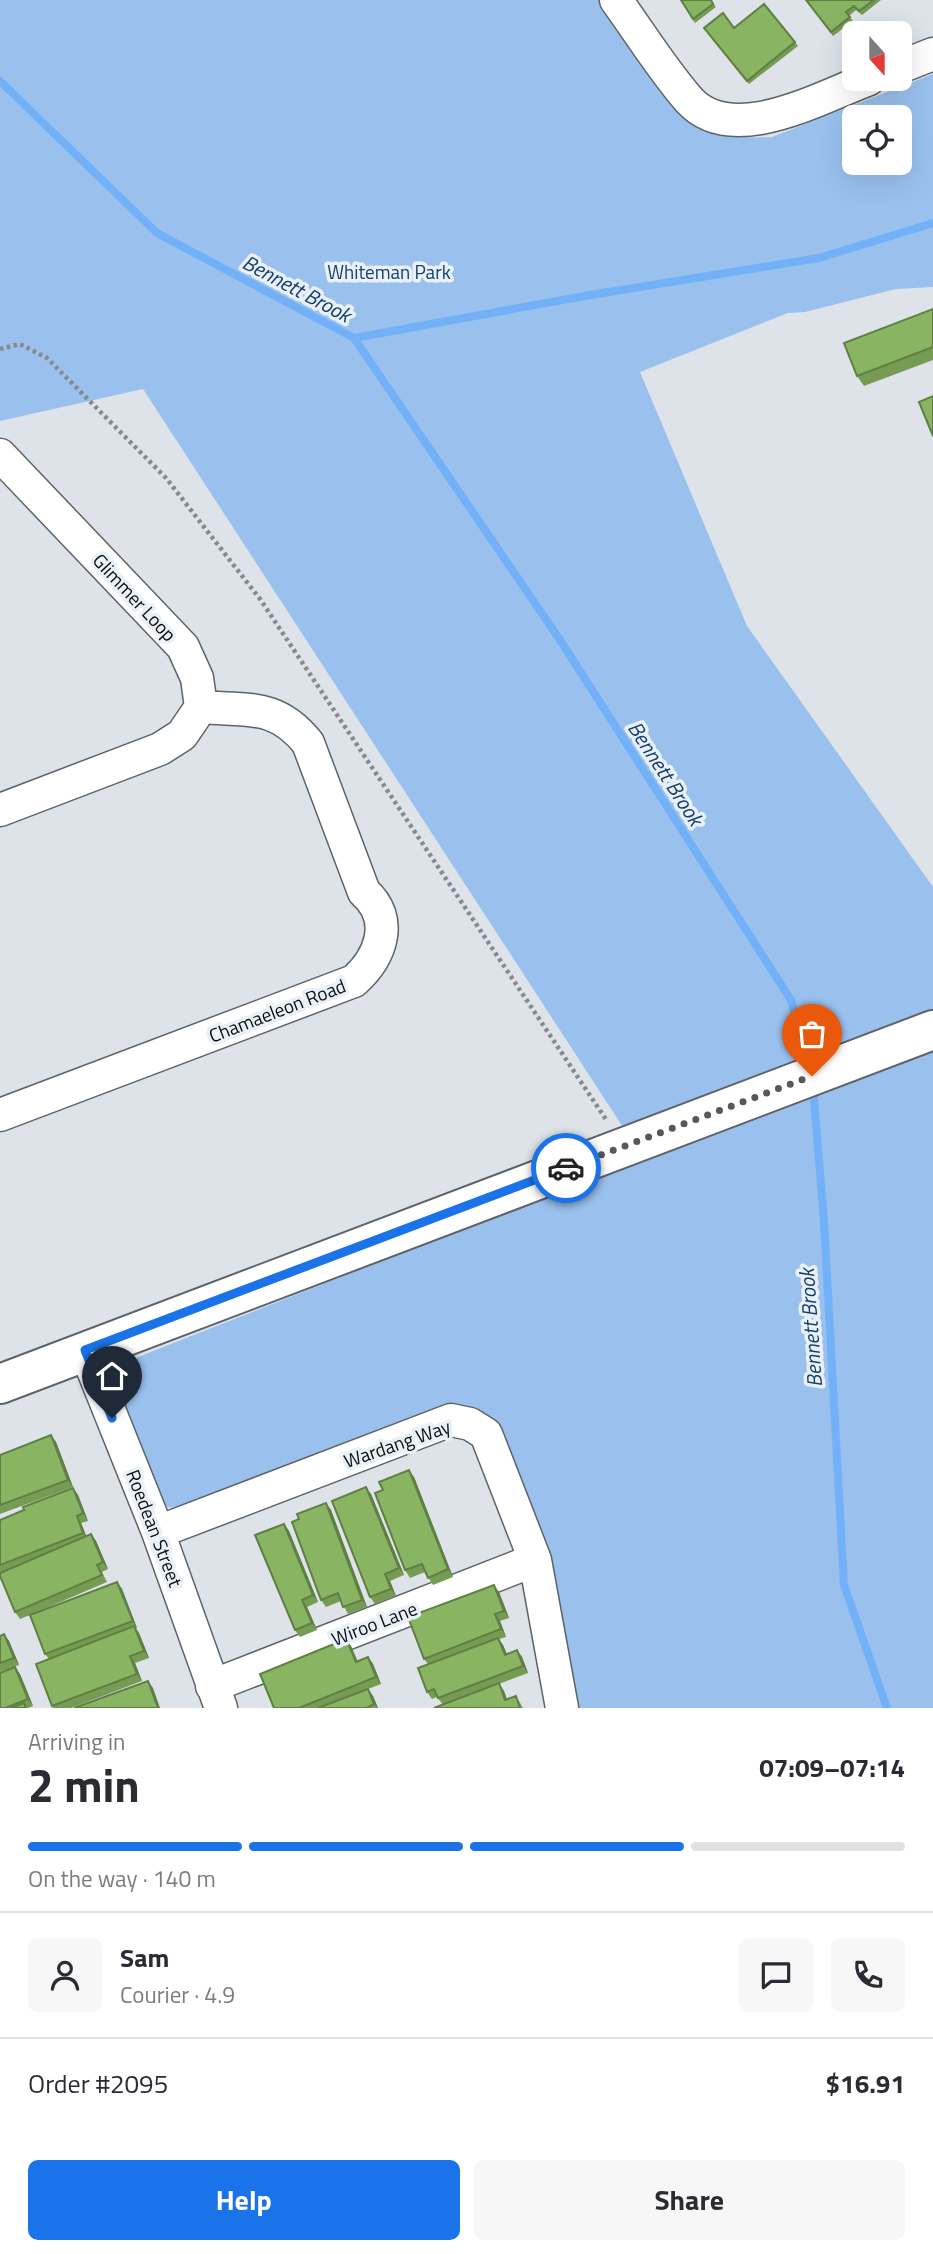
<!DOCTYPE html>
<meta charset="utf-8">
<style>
body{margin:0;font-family:"Titillium Web",sans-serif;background:#f7f7f7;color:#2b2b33;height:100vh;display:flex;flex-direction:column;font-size:26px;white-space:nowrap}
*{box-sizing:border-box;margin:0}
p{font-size:23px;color:#7c7c81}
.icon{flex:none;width:38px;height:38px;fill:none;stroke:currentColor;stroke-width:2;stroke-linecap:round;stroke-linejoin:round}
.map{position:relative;height:1708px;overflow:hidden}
.panel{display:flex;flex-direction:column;background:#fff;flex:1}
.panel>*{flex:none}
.needle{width:46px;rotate:159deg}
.fabs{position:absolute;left:842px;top:21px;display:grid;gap:14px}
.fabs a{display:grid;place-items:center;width:70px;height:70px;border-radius:10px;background:#fff;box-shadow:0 7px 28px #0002;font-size:35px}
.pin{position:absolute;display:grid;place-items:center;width:60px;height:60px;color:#fff;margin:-72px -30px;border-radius:50% 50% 50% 0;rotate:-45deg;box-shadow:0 0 7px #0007}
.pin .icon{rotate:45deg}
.courier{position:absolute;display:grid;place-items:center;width:70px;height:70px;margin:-35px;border:5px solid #1a73e8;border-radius:50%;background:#fff;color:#222;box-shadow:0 2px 9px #0007}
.overview em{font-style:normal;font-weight:700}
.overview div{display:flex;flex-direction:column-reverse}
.overview{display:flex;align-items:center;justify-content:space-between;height:119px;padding:0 28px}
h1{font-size:46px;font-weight:700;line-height:52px}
.bar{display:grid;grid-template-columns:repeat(4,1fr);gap:10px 7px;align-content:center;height:84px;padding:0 28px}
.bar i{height:9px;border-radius:5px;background:#e1e1e2}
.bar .on{background:#1a73e8}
.bar p{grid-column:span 4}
.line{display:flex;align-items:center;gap:18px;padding:0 28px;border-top:2px solid #e1e1e2}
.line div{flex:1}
.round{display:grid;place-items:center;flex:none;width:74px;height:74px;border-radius:10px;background:#f7f7f7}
.primary-button{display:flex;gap:14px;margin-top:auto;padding:14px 28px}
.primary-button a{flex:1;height:80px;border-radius:10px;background:#1a73e8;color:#fff;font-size:28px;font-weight:700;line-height:80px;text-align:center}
.primary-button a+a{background:#f7f7f7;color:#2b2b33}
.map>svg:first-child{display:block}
.green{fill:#9ac1ee;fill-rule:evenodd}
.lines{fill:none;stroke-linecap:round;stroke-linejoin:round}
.stream{stroke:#72b1f7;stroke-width:8}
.street-casing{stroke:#5e6369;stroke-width:35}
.secondary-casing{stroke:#5e6369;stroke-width:42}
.path{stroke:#858a8e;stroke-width:4.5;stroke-dasharray:3.5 3.5;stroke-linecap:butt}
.street{stroke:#fff;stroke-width:32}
.secondary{stroke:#fff;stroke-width:38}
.wall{fill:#769c54}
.shaded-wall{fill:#607f45}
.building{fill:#89b562;stroke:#607f45;stroke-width:2}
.done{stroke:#55595d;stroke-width:7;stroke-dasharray:0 12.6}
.route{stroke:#1a73e8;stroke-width:9}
.labels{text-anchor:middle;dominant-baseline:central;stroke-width:7;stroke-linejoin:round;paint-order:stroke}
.park-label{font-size:19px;fill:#15416e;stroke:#eaf0f7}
.street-label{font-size:19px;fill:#0c0e11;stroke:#eaf0f7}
.water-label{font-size:21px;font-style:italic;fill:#13406c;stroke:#eaf0f7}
</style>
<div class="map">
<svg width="933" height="1708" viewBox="0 0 933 1708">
<rect width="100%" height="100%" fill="#dde3e9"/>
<path class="green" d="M 0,0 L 616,0 L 701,126 C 725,138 746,138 772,137 L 933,74 L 933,287 L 896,289 L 805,312 L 788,313 L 640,372 L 747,626 L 933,887 L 933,1708 L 569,1708 L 559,1618 L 467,1421 L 187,1509 L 168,1507 L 151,1498 L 112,1391 L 138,1357 L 643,1158 L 143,389 L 0,421 ZM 854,117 L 900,117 L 900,163 L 854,163 Z"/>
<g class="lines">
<path class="stream" d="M 0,81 L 157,233 L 354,338 L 560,640 L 791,1000 L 809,1066
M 354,338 L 590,295 L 819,258 L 933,223
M 813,1086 L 824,1222 L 844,1585 L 887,1708"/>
<defs>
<path id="street" d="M 616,0 C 640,33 662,69 689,100 C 732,148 821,97 869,79
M 900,67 L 933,54
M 0,455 L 183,647 L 197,678 L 201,707 L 182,735 L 160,749 L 0,810
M 0,1115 L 354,981 C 381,957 395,919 364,892 L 308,743 C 276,703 248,711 201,707
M 85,1350 L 158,1532 L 221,1708
M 158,1532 L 451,1420 L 470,1424 L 486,1434 L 535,1560 L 562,1708
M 212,1686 L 535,1560"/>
<path id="secondary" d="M 0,1384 L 933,1030"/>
</defs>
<use href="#street" class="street-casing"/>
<use href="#secondary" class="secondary-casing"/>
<path class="path" d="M 0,349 L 20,344 L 47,358 L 166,478 L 260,599 L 607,1121"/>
<use href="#street" class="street"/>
<use href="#secondary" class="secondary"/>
</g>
<path class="wall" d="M 681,0 L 711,0 L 716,7 L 695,23 Z
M 806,0 L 881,0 L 862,15 L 856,10 L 849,16 L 853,21 L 833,36 Z
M 764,4 L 798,46 L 749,84 L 704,28 L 734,28 Z
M 933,309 L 933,360 L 864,386 L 857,376 Z
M 51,1435 L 56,1442 L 73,1487 L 0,1514 L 0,1455 Z
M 414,1477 L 453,1577 L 433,1585 L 425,1572 L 410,1578 L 405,1570 Z
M 73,1488 L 78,1495 L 88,1521 L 81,1523 L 86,1536 L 91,1534 L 96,1541 L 108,1569 L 102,1572 L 107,1582 L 37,1612 L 117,1582 L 122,1589 L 137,1628 L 136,1629 L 139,1633 L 149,1658 L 135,1663 L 142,1681 L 71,1708 L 53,1708 L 52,1706 L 49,1659 L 45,1654 L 30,1615 L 20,1619 L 15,1612 L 0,1576 L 0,1520 Z
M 371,1494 L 404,1575 L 390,1581 L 396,1596 L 375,1604 L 370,1597 Z
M 326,1503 L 331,1510 L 367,1607 L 348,1614 L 341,1601 L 326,1607 L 321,1600 L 299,1519 Z
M 284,1524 L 289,1531 L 318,1602 L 307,1607 L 317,1630 L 300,1637 L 295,1630 Z
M 499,1592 L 509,1618 L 500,1621 L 506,1637 L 499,1639 L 503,1645 L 507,1654 L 517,1650 L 522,1657 L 528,1673 L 499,1684 L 504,1691 L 507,1700 L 516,1696 L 523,1708 L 434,1708 L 443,1705 L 437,1697 L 432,1699 L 427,1692 L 428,1664 L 424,1659 Z
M 4,1634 L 9,1641 L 19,1665 L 0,1672 L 0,1636 Z
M 346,1639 L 351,1646 L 357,1661 L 368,1657 L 373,1664 L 381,1684 L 368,1689 L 373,1696 L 378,1708 L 274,1708 Z
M 20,1674 L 33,1706 L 28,1708 L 0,1708 Z"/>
<path class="shaded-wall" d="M 51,1435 L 56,1442 L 73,1487 L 68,1480 Z
M 409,1470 L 414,1477 L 453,1577 L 448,1569 Z
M 366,1487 L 371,1494 L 404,1575 L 399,1568 Z
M 73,1488 L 78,1495 L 88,1521 L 83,1513 Z
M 326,1503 L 331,1510 L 367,1607 L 362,1600 Z
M 77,1516 L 81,1523 L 88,1540 L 83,1533 Z
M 284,1524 L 289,1531 L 318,1602 L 313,1595 Z
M 91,1534 L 96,1541 L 108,1569 L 103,1562 Z
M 385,1574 L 390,1581 L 396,1596 L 391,1589 Z
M 117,1582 L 122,1589 L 137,1628 L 133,1621 Z
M 494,1585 L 499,1592 L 509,1618 L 504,1611 Z
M 302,1600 L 307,1607 L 317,1630 L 312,1623 Z
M 495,1614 L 500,1621 L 506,1637 L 501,1629 Z
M 134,1626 L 139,1633 L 149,1658 L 144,1651 Z
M 4,1634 L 9,1641 L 19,1665 L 14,1658 Z
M 498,1638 L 503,1645 L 510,1662 L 505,1655 Z
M 346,1639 L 351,1646 L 361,1669 L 356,1662 Z
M 517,1650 L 522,1657 L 528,1673 L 523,1666 Z
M 130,1656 L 135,1663 L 142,1681 L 137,1674 Z
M 368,1657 L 373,1664 L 381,1684 L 376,1677 Z
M 15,1667 L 20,1674 L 33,1706 L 28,1699 Z
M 148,1681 L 153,1688 L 160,1708 L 158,1708 Z
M 499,1683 L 504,1691 L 510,1708 L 505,1700 Z
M 368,1689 L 373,1696 L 378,1708 L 374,1704 Z"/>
<path class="building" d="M 681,0 L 711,0 L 713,4 L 693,19 Z
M 806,0 L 874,0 L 859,11 L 854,6 L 846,12 L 850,17 L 831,32 Z
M 764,4 L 795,42 L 747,81 L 704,28 L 723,13 L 734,28 Z
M 933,309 L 933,347 L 857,376 L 844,343 Z
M 933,396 L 933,436 L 919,402 Z
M 51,1435 L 68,1480 L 0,1505 L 0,1455 Z
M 409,1470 L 448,1569 L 428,1578 L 422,1564 L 405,1570 L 375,1493 L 383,1490 L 379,1482 Z
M 366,1487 L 399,1568 L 385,1574 L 391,1589 L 370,1597 L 332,1501 Z
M 73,1488 L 83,1513 L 77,1516 L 83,1533 L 0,1565 L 0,1520 L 24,1510 L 23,1507 Z
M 326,1503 L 362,1600 L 343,1607 L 338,1593 L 321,1600 L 292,1522 L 299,1519 L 297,1514 Z
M 284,1524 L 313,1595 L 302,1600 L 312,1623 L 295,1630 L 255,1535 Z
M 91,1534 L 103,1562 L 97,1565 L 102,1575 L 15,1612 L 0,1576 L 0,1573 Z
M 117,1582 L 133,1621 L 45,1654 L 30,1615 Z
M 494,1585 L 504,1611 L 495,1614 L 501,1629 L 424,1659 L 408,1617 Z
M 134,1626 L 144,1651 L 130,1656 L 137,1674 L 52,1706 L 36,1664 Z
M 4,1634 L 14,1658 L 0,1663 L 0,1636 Z
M 498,1638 L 505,1655 L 517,1650 L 523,1666 L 438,1698 L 434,1689 L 427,1692 L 418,1668 Z
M 346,1639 L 356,1662 L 368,1657 L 376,1677 L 299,1708 L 274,1708 L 260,1674 Z
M 15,1667 L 28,1699 L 5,1708 L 0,1708 L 0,1673 Z
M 148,1681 L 158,1708 L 74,1708 Z
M 499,1683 L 505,1700 L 516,1696 L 520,1708 L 434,1708 Z
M 368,1689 L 374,1704 L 368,1707 L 368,1708 L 318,1708 Z
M 24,1703 L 26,1708 L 11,1708 Z"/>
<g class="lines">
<path class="done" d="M 566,1168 L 812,1076"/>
<path class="route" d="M 112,1418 L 85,1350 L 566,1168"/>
</g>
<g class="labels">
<g class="park-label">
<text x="389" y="271">Whiteman Park</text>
</g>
<g class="street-label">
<text transform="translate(135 597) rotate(47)">Glimmer Loop</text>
<text transform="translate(277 1010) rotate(-21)">Chamaeleon Road</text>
<text transform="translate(397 1443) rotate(-19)">Wardang Way</text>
<text transform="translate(155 1528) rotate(69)">Roedean Street</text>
<text transform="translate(374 1623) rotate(-21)">Wiroo Lane</text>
</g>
<g class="water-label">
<text transform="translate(297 288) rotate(28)">Bennett Brook</text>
<text transform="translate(666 773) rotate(57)">Bennett Brook</text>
<text transform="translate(810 1328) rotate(-94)">Bennett Brook</text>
</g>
</g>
</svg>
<div class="fabs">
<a><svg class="needle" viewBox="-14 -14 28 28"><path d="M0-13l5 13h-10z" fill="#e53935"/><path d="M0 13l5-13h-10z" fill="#7c7c81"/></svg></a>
<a><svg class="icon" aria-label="locate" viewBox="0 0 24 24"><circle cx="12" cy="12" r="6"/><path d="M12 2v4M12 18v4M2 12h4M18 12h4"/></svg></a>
</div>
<div class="pin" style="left:812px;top:1076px;background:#ea580c"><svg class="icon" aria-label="bag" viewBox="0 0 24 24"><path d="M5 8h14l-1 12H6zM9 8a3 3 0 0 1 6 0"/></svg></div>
<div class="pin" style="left:112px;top:1418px;background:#1f2937"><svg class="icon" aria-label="home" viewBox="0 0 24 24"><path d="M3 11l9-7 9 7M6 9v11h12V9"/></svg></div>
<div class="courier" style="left:566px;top:1168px"><svg class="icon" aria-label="car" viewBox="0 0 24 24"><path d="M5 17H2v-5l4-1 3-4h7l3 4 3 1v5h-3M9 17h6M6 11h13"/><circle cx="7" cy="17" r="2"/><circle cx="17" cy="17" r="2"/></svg></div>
</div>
<section class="panel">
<div class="overview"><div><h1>2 min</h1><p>Arriving in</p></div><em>07:09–07:14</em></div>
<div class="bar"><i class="on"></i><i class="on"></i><i class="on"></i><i></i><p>On the way · 140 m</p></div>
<div class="line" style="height:126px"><a class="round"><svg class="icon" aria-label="person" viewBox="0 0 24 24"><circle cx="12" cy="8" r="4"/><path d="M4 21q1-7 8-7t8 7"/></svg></a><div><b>Sam</b><p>Courier · 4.9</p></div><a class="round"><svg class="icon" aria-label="chat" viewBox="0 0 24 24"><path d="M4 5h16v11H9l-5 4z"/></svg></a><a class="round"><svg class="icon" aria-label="phone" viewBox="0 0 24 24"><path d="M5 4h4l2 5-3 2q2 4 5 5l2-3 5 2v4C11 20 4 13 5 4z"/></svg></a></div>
<div class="line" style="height:91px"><div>Order #2095</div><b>$16.91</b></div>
<div class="primary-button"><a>Help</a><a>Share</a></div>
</section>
